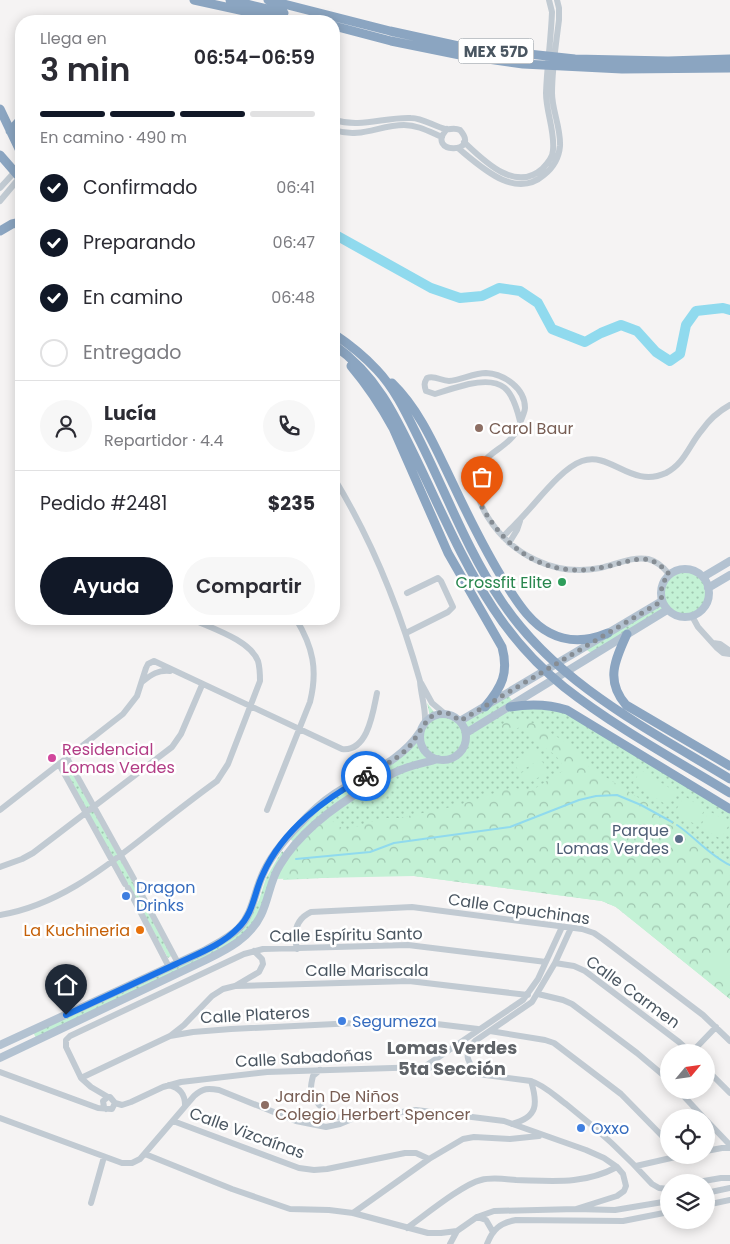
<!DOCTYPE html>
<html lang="es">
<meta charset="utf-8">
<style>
body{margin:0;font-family:Poppins,sans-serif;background:#f7f7f7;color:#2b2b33;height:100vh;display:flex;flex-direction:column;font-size:19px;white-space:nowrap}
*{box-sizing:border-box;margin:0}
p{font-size:16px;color:#7c7c81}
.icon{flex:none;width:28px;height:28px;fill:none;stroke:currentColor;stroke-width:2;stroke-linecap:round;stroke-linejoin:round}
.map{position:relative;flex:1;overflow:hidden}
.sheet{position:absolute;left:15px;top:15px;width:325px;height:610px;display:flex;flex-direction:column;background:#fff;border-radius:20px;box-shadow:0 2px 12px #0003}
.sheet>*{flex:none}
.needle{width:32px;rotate:61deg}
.tools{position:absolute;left:660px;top:1044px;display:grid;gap:10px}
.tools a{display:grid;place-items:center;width:55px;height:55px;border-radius:50%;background:#fff;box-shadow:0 2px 12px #0003;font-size:25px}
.pin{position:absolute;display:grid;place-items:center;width:42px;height:42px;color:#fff;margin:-51px -21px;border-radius:50% 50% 50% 0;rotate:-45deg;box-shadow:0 0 5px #0007}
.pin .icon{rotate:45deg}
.courier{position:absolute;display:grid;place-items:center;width:50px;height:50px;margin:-25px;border:4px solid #1a73e8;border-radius:50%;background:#fff;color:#222;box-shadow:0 1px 6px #0007}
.headline em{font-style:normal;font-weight:600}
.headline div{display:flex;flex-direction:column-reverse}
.headline{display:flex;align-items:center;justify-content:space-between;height:85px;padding:0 25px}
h1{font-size:32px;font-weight:600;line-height:38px}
.bar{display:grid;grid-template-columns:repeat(4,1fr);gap:8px 5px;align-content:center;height:60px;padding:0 25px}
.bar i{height:6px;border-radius:4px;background:#e1e1e2}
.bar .current{background:#111827}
.bar p{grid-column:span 4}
.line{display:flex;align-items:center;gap:12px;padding:0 25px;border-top:1px solid #e1e1e2}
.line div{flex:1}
.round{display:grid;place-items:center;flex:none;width:52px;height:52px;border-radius:26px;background:#f7f7f7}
ol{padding:0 25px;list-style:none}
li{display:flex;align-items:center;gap:15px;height:55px}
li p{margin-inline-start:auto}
li .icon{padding:5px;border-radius:50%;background:#111827;color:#fff;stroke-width:4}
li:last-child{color:#7c7c81}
li i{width:28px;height:28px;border:2px solid #e1e1e2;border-radius:50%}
.primary-button{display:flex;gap:10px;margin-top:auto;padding:10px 25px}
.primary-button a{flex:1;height:58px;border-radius:30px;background:#111827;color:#fff;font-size:20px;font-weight:600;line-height:58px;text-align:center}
.primary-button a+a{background:#f7f7f7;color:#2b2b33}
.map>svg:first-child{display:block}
.grass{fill:url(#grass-dots)}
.forest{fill:url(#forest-crowns)}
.pitch{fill:#c3f1d5}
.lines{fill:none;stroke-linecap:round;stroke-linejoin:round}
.stream{stroke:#90daee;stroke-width:2}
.river{stroke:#90daee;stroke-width:10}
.minor{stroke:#c1cad2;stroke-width:6}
.major{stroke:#b3c2d1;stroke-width:8}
.highway{stroke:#8ba5c1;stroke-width:9}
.done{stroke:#868d94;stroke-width:5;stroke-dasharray:0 9}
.route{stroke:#1a73e8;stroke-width:6}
.education-dot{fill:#8d6e63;stroke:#fff;stroke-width:2}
.leisure-dot{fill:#2e9e5b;stroke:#fff;stroke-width:2}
.hotel-dot{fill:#d1479c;stroke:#fff;stroke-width:2}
.service-dot{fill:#5c6f8a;stroke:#fff;stroke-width:2}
.shop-dot{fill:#3f7fe0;stroke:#fff;stroke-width:2}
.food-dot{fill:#e8710a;stroke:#fff;stroke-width:2}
.labels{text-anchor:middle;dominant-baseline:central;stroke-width:5;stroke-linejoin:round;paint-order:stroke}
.shield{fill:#fff;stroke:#808990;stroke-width:1}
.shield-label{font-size:15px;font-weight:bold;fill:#4a5661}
.education-label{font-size:16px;fill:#785e54;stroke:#fff;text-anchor:start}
.leisure-label{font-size:16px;fill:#27864d;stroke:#fff;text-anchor:end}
.hotel-label{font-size:16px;fill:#b23c85;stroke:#fff;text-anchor:start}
.service-label{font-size:16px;fill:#4e5e75;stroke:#fff;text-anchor:end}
.shop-label{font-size:16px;fill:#366cbe;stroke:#fff;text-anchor:start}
.street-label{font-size:16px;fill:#4a5661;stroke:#fff}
.food-label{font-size:16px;fill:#c56008;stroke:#fff;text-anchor:end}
.neighbourhood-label{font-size:18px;font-weight:bold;fill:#5f6368;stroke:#fff}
</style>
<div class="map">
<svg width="730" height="1244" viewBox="0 0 730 1244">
<defs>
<pattern id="grass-dots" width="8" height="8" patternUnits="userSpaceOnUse" patternTransform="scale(1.25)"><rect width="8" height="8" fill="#c3f1d5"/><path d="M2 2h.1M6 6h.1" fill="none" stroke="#a0c6b0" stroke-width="1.8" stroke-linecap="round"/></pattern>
<pattern id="forest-crowns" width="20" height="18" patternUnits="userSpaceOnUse" patternTransform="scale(1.25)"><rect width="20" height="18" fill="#c3f1d5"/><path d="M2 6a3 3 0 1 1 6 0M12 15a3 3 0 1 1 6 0" fill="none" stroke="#a0c6b0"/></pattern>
</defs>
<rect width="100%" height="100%" fill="#f5f3f3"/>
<path class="grass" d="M662 593a23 23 0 1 1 46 0a23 23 0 1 1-46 0Z
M 662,601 L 667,610 L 594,655 L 584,648 Z
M 508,695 L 513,702 L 510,708 L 558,708 L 730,809 L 730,999 L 616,907 L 602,901 L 414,876 L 361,876 L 283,880 L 295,843 L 290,839 L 321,808 L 336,796 L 381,770 L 420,735 C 420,745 424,753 433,758 L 396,772 C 408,769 421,765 434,762 C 439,761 444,762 449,760 C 467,754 470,736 461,722 Z
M 427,703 L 438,717 C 478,714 465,769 436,757 C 430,754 425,750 423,743 C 420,732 425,730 429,722 C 431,717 428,708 427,703 Z
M 69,767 L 173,955 L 168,958 L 64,770 Z
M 282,851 L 285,854 L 261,913 L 240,940 L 37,1040 L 33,1032 L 205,953 L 249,919 L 259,900 L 266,878 Z"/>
<path class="forest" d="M 520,719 L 536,724 L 562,740 L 576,750 L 588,766 L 658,810 L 666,823 L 672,826 L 677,825 C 695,837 710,856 730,865 L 730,999 L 616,907 L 602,901 L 414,876 L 273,879 L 279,866 L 325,815 L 340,827 L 350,829 L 382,818 L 399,818 L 456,806 L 513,787 L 525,791 L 531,791 L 564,770 C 561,756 546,749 536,741 C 531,736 526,731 522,726 L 510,732 L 501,727 L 501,725 L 508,721 Z"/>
<path class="pitch" d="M 534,748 L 541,759 L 519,772 L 513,761 Z
M 542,761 L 548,772 L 527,784 L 521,773 Z
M 641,770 L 676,792 L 668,806 L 633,783 Z
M 684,796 L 705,809 L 696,825 L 675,812 Z
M 709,811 L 730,823 L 721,839 L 700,827 Z
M 718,947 L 730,958 L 730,986 L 704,963 Z"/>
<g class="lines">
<path class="stream" d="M 677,825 C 695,837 710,856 730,865
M 296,859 L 370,852 L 394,843 L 510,827 L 579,800 L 596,796 L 617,795 L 641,805 L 672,822"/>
<path class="river" d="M 334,234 L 431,288 L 460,298 L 482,296 L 499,288 L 520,291 L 538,303 L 552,329 L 585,342 L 601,333 L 621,325 L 637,331 L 656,352 L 670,361 L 680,354 L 686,325 L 696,311 L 723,308 L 730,310"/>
<path class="minor" d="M 334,120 C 361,128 384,117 411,118 C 423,118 433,126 445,129 C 450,130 454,127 460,130 C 482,155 424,154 447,129
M 334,130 C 361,139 379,125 404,125 C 418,125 430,132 442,137
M 464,142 C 483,160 515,193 542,169 C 547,164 553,157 553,150 C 555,131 546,112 546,93 C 547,66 551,39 552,12 L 549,0
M 458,148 C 481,167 515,200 544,175 C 554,167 559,158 560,146 C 561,128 552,110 552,93 C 552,69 556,44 559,20 L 559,8 L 557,0
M 0,188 L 21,165
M 0,201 L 21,176
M 520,421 C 512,388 503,377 469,384 C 457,387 447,390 435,394 L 426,391 C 424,385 424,383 427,378 C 435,375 441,381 449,381 C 461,380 474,373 486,373 C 504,374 525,388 525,408 C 525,413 518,427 516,432 C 507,448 486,452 479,470 C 473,486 478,501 487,516 C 511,555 555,577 600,568 C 615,565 632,556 648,559 C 657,561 664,568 669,574
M 334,478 C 373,542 400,610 420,681 C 421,696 426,708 425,723
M 503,537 C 510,529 517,523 524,515 C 539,499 562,468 582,461 C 611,451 631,489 666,473 C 685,463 689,445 702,430 C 709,420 719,411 730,405
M 509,543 L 517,530 L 520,521
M 692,616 L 698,627 L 717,648 L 723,653 L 730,654
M 406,633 L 448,612 L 453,607 L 441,581 L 438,578 L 407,593
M 713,643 L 720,644 L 730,651
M 142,682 C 152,674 158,670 170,671
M 421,683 L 432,703 L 444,713
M 67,758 L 134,879
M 59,764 L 125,884
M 0,810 L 123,714 L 137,696 L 146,668 L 148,664 L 154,661 L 342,749 C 368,752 373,712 377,693
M 267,810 L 310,702 C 318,670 313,647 296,619
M 0,867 L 22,859 L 33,853 L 172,747 L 181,734 L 202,685
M 136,884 L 178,963
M 128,888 L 169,967
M 0,915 C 55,906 101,871 144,837 C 168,818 192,799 217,781 L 228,764 L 260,681 C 260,675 260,668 258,661 C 250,640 211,628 192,619
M 297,949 C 293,933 296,919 311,912 L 412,907 L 582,929 L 594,933 L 604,940 L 703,1015 L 730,1041
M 555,963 L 574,966 L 585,971 L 679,1042 L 690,1052
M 235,986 L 409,981 L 528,995
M 538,994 L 563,1000 L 572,1004 L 637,1053 L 669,1080
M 490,1031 L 545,1040 L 554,1043 L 621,1094 L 669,1143
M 170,1036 L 193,1032 L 231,1029 L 396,1021 L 420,1022 L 478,1029
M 692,1052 L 716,1027
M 424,1067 L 523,1000 L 538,979 L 562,927
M 706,1069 L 730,1093
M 320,1070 L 313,1076 C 312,1080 311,1084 311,1088 C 314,1106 332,1119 349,1119
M 0,1072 L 98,1108 L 112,1109 L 115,1103 L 110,1097 L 108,1097 L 103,1101 L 104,1107 L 106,1109
M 477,1074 C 467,1061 463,1054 475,1041 L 532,1002 L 555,963 L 571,928
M 81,1078 L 170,1036 L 184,1025 L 212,996 L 223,989 L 235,986 L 259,972 L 263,964 L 262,959 L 254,951
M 169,1085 C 180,1088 185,1094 185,1105
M 678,1090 L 704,1118
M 108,1097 L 91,1087 L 81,1078 L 66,1047 L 66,1040 L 70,1036 L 244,954 L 263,949 L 408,945 L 546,962
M 115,1103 L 122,1105 L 131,1102 L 163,1087 L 181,1082 L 267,1072 L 424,1067 L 531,1081 C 544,1085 555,1096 566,1104 C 599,1130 624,1153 652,1184 L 659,1188 L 669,1189
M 0,1118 L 122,1163 L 132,1163 L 140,1159 L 194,1096 C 203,1088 208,1088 219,1090 L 296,1121 L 326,1127 L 340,1124 L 352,1119 L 416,1110 L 504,1121 L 586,1150 L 604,1158 L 617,1167 L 623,1174 L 626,1186 L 624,1191 L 617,1196 L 576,1209
M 706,1120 L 730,1145
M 173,1121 L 299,1168 L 314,1170 L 327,1169 L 405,1153 L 416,1153 L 429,1159
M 512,1124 C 538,1117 538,1104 531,1081
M 706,1151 L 722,1148 L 730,1148
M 145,1154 L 232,1189 L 290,1209 L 329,1210 L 353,1213 L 428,1233 L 441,1233 L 457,1231
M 636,1166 L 684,1155
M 698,1182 L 721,1178 L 730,1178
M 706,1193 L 730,1188
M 91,1203 L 104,1157
M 706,1205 L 730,1200
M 353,1213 L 429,1159 L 463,1139 L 474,1137 L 510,1139 L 539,1136
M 477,1217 L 486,1220 L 493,1232
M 407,1228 C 424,1216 463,1184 481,1180 C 492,1177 504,1179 516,1180 C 553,1181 583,1185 617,1167
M 450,1244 L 457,1231 L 477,1217 L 494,1211 L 576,1209 L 615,1210 L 669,1201
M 487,1244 C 493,1229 500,1223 516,1220 L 623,1221 L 669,1212"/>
<path class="major" d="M661 593a24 24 0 1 1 48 0a24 24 0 1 1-48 0Z
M 703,577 L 730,561
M 708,588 L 730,575
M420 737a23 23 0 1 1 46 0a23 23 0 1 1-46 0Z
M 460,721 L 662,601
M 466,733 L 667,610
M 0,1045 L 204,951 C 216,944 229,938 239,928 C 253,913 254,894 262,876 C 270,856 285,839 300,824 C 310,813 322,802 334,794 C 364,774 400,763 420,732
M 0,1058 L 206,960 C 228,949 250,938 261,915 C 269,899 270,880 280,865 C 301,830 336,805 371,785 C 380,780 389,775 398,771 C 411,765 425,763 438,759"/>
<path class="highway" d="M 194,0 L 285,20 L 312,20
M 230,0 L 284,13
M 268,0 L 390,31 L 463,47 L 575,59 L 668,61 L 730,59
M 334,26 L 391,41 L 460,55 L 523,64 L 622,69 L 730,68
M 0,109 L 21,153
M 10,131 L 21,119
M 0,155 L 21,179
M 0,231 L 12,224 L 21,222
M 334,334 C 349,344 364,356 377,370 C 396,390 408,417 420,441 C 447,495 468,552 502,602 C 557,684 648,729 730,779
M 334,345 C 379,377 397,419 420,467 C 443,515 464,564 493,608 C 512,637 537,665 564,687 C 615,727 674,759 730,793
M 351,366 C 367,385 381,406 393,428 L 448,553 L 502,647 C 509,673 502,687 485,707
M 392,383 C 420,410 436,449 453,484 C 470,520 487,555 509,589 C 519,605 532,624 550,633 C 569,643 589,641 608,633
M 627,634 C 615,660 605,681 626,705 L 730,766
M 510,707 C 529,704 548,704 567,710 L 730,809"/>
</g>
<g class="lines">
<path class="done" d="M 366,776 C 379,768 394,761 406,750 C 422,735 430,695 460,721 L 662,601 C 660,589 662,583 669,574 C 661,565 653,559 641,559 C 627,560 613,566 599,568 C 547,578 507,551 482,507"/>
<path class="route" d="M 66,1015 C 102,998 139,981 176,964 C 197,954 222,945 238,928 C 254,913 254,892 263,874 C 283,829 325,799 366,776"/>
</g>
<g class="education-dot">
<circle cx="479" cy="428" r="5"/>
<circle cx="265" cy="1105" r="5"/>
</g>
<circle class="leisure-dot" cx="562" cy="582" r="5"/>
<circle class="hotel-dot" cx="52" cy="758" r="5"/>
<circle class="service-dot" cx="679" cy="839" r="5"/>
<g class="shop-dot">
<circle cx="126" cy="896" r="5"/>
<circle cx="342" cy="1021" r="5"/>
<circle cx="581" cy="1128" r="5"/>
</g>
<circle class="food-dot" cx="140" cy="930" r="5"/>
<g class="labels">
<rect class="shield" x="458.5" y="38.5" width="75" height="25" rx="4"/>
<g class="shield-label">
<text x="496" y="51">MEX 57D</text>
</g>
<g class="education-label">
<text x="489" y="428">Carol Baur</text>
<text x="275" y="1096">Jardin De Niños<tspan x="275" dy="18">Colegio Herbert Spencer</tspan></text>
</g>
<g class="leisure-label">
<text x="552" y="582">Crossfit Elite</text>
</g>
<g class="hotel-label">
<text x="62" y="749">Residencial<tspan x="62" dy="18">Lomas Verdes</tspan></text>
</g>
<g class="service-label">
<text x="669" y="830">Parque<tspan x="669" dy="18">Lomas Verdes</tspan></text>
</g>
<g class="shop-label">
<text x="136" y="887">Dragon<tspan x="136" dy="18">Drinks</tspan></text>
<text x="352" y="1021">Segumeza</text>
<text x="591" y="1128">Oxxo</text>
</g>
<g class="street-label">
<text transform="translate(519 909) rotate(8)">Calle Capuchinas</text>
<text transform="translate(346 935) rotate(-1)">Calle Espíritu Santo</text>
<text x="367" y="970">Calle Mariscala</text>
<text transform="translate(633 992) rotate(36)">Calle Carmen</text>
<text transform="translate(255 1015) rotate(-3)">Calle Plateros</text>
<text transform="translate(304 1058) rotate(-3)">Calle Sabadoñas</text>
<text transform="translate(247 1133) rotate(20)">Calle Vizcaínas</text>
</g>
<g class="food-label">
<text x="130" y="930">La Kuchineria</text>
</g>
<g class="neighbourhood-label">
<text x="452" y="1047">Lomas Verdes<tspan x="452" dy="21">5ta Sección</tspan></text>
</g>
</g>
</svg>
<div class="tools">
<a><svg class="needle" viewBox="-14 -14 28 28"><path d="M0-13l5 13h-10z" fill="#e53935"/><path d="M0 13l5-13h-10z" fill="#7c7c81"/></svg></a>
<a><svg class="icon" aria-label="locate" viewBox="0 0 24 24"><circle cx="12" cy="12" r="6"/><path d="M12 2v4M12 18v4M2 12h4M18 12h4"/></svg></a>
<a><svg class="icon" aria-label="layers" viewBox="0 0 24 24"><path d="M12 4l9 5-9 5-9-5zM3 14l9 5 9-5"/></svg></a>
</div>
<div class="pin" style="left:482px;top:507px;background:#ea580c"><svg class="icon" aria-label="bag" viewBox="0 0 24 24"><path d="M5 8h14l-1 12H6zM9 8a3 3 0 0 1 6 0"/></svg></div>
<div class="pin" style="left:66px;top:1015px;background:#1f2937"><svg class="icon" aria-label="home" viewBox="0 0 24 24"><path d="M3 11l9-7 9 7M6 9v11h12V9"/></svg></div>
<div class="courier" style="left:366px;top:776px"><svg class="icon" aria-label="bike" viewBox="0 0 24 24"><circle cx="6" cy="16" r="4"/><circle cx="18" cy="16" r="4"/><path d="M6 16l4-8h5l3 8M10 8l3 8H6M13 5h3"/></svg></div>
<section class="sheet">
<div class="headline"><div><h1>3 min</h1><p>Llega en</p></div><em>06:54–06:59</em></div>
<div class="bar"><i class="current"></i><i class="current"></i><i class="current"></i><i></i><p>En camino · 490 m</p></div>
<ol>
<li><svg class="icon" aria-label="check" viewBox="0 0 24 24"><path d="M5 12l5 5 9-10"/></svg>Confirmado<p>06:41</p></li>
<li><svg class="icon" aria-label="check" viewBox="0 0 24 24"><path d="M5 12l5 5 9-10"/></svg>Preparando<p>06:47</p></li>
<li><svg class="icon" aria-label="check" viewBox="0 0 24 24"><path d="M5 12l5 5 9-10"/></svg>En camino<p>06:48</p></li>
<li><i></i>Entregado</li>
</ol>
<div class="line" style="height:90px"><a class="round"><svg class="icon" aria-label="person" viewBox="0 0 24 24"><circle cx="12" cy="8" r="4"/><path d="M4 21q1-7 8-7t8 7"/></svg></a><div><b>Lucía</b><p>Repartidor · 4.4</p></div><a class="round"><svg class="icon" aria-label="phone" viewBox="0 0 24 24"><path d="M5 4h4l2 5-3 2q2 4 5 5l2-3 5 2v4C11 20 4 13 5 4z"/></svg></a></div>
<div class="line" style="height:65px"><div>Pedido #2481</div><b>$235</b></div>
<div class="primary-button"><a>Ayuda</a><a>Compartir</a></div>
</section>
</div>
